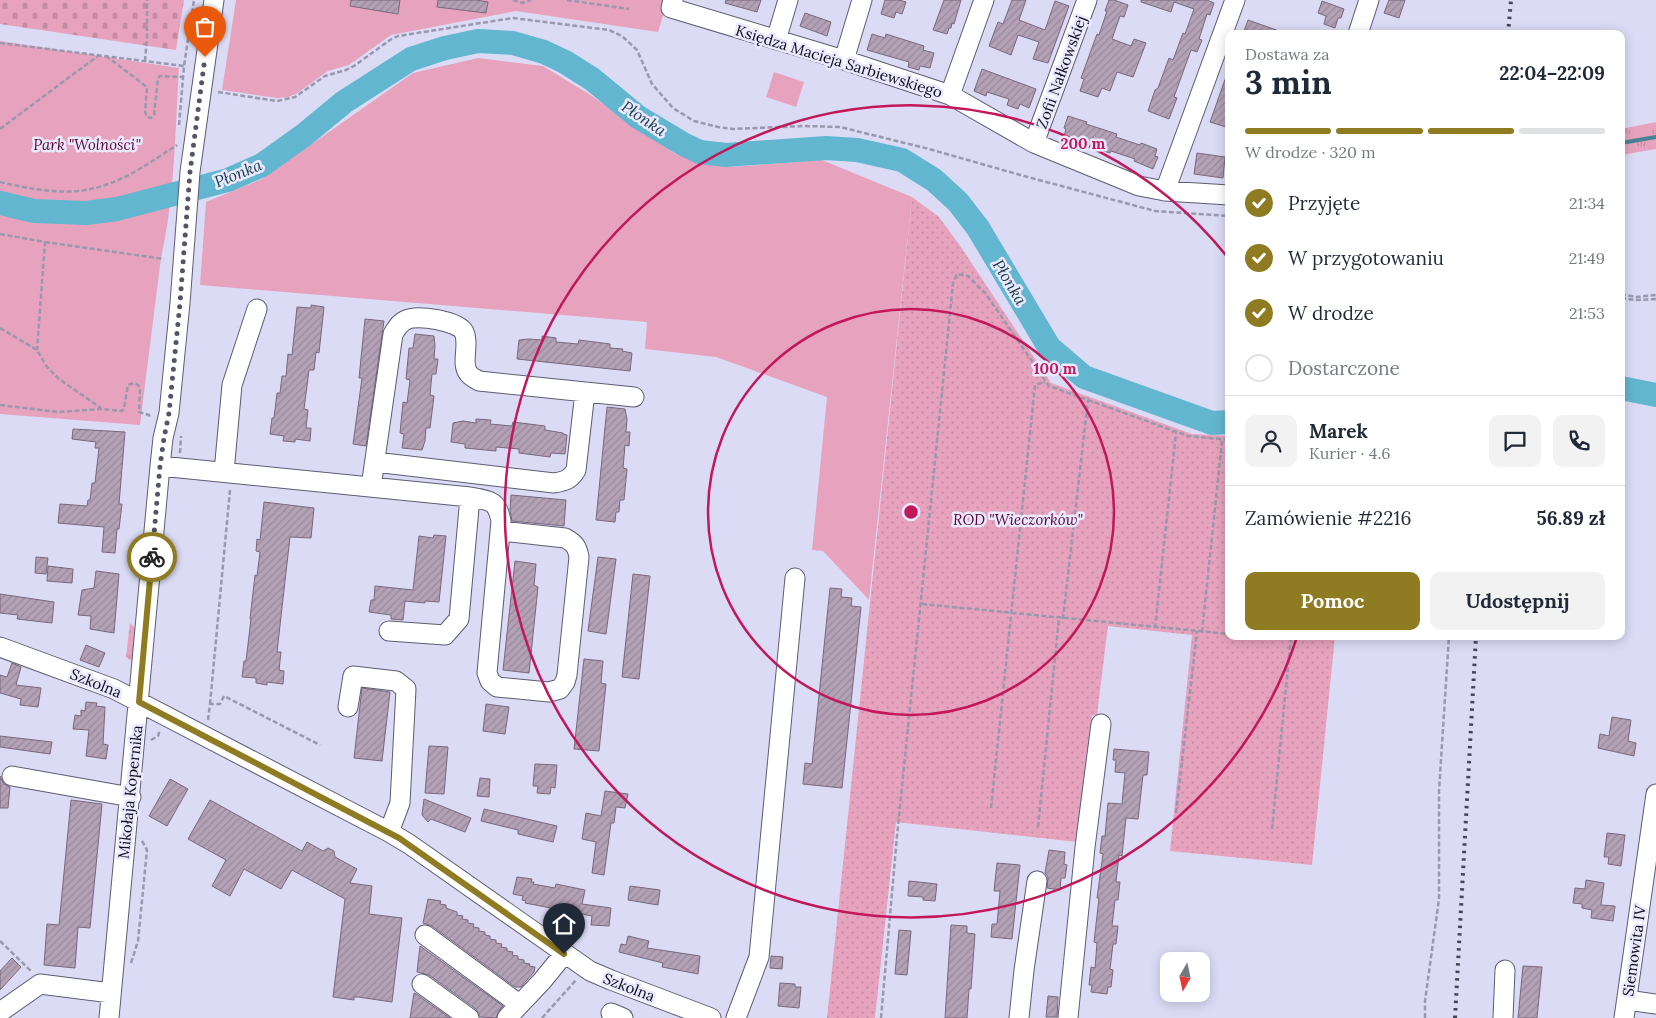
<!DOCTYPE html>
<html lang="pl">
<meta charset="utf-8">
<style>
body{margin:0;font-family:Lora,serif;background:#f2f2f3;color:#1f2937;height:100vh;display:flex;flex-direction:column;font-size:19px;white-space:nowrap}
*{box-sizing:border-box;margin:0}
p{font-size:16px;color:#747a83}
.icon{flex:none;width:28px;height:28px;fill:none;stroke:currentColor;stroke-width:2;stroke-linecap:round;stroke-linejoin:round}
.map{position:relative;flex:1;overflow:hidden}
.drawer{position:absolute;left:1225px;top:30px;width:400px;height:610px;display:flex;flex-direction:column;background:#fff;border-radius:10px;box-shadow:0 2px 12px #0003}
.drawer>*{flex:none}
.needle{width:32px;rotate:189deg}
.controls{position:absolute;left:1160px;top:952px;display:grid;gap:10px}
.controls a{display:grid;place-items:center;width:50px;height:50px;border-radius:10px;background:#fff;box-shadow:0 2px 12px #0003;font-size:25px}
.pin{position:absolute;display:grid;place-items:center;width:42px;height:42px;color:#fff;margin:-51px -21px;border-radius:50% 50% 50% 0;rotate:-45deg;box-shadow:0 0 5px #0007}
.pin .icon{rotate:45deg}
.courier{position:absolute;display:grid;place-items:center;width:50px;height:50px;margin:-25px;border:4px solid #8f7b21;border-radius:50%;background:#fff;color:#222;box-shadow:0 1px 6px #0007}
.headline em{font-style:normal;font-weight:700}
.headline div{display:flex;flex-direction:column-reverse}
.headline{display:flex;align-items:center;justify-content:space-between;height:85px;padding:0 20px}
h1{font-size:32px;font-weight:700;line-height:38px}
.bar{display:grid;grid-template-columns:repeat(4,1fr);gap:8px 5px;align-content:center;height:60px;padding:0 20px}
.bar i{height:6px;border-radius:4px;background:#e0e1e3}
.bar .current{background:#8f7b21}
.bar p{grid-column:span 4}
.line{display:flex;align-items:center;gap:12px;padding:0 20px;border-top:1px solid #e0e1e3}
.line div{flex:1}
.round{display:grid;place-items:center;flex:none;width:52px;height:52px;border-radius:10px;background:#f2f2f3}
ol{padding:0 20px;list-style:none}
li{display:flex;align-items:center;gap:15px;height:55px}
li p{margin-inline-start:auto}
li .icon{padding:5px;border-radius:50%;background:#8f7b21;color:#fff;stroke-width:4}
li:last-child{color:#747a83}
li i{width:28px;height:28px;border:2px solid #e0e1e3;border-radius:50%}
.cta{display:flex;gap:10px;margin-top:auto;padding:10px 20px}
.cta a{flex:1;height:58px;border-radius:10px;background:#8f7b21;color:#fff;font-size:20px;font-weight:700;line-height:58px;text-align:center}
.cta a+a{background:#f2f2f3;color:#1f2937}
.map>svg:first-child{display:block}
.grass{fill:url(#grass-tufts)}
.cemetery{fill:url(#cemetery-stones)}
.park{fill:#e7a3bd}
.garden{fill:url(#garden-dots)}
.lines{fill:none;stroke-linecap:round;stroke-linejoin:round}
.stream{stroke:#488397;stroke-width:4}
.river{stroke:#62b6cf;stroke-width:24}
.building{fill:url(#building-hatch);stroke:#79687c}
.minor-casing{stroke:#5d5c72;stroke-width:21}
.path{stroke:#9998ad;stroke-width:2.5;stroke-dasharray:5 2.5;stroke-linecap:butt}
.minor{stroke:#fff;stroke-width:19}
.rail{stroke:#464553;stroke-width:4;stroke-dasharray:2.5 5;stroke-linecap:butt}
.done{stroke:#555464;stroke-width:5;stroke-dasharray:0 9}
.route{stroke:#8f7b21;stroke-width:6}
.ring{fill:none;stroke:#c2185b;stroke-width:2.5}
.labels{text-anchor:middle;dominant-baseline:central;stroke-width:5;stroke-linejoin:round;paint-order:stroke}
.street-label{font-size:15px;fill:#0d0c15;stroke:#eae9ff}
.park-label{font-size:15px;font-style:italic;fill:#590733;stroke:#eae9ff}
.water-label{font-size:16px;font-style:italic;fill:#153d48;stroke:#eae9ff}
.centre{fill:#c2185b;stroke:#eae9ff;stroke-width:2.5}
.ring-label{font-size:15px;text-anchor:middle;font-weight:bold;fill:#c2185b;stroke:#eae9ff;stroke-width:5;stroke-linejoin:round;paint-order:stroke}
</style>
<div class="map">
<svg width="1656" height="1018" viewBox="0 0 1656 1018">
<defs>
<pattern id="grass-tufts" width="24" height="20" patternUnits="userSpaceOnUse" patternTransform="scale(1.25)"><rect width="24" height="20" fill="#e7a3bd"/><path d="M3 7l-1-3M5 7V3M7 7l1-3M15 17l-1-3M17 17v-4M19 17l1-3" fill="none" stroke="#c58ba2"/></pattern>
<pattern id="cemetery-stones" width="16" height="16" patternUnits="userSpaceOnUse" patternTransform="scale(1.25)"><rect width="16" height="16" fill="#e7a3bd"/><path d="M2 7V4a2 2 0 0 1 4 0v3zM10 15v-3a2 2 0 0 1 4 0v3z" fill="#c58ba2"/></pattern>
<pattern id="garden-dots" width="8" height="8" patternUnits="userSpaceOnUse" patternTransform="scale(1.25)"><rect width="8" height="8" fill="#e7a3bd"/><path d="M2 2h.1M6 6h.1" fill="none" stroke="#c58ba2" stroke-width="1.8" stroke-linecap="round"/></pattern>
<pattern id="building-hatch" width="6" height="6" patternUnits="userSpaceOnUse" patternTransform="scale(1.25)"><rect width="6" height="6" fill="#b3a1b6"/><path d="M-1 1l2-2M0 6l6-6M5 7l2-2" fill="none" stroke="#99899c"/></pattern>
</defs>
<rect width="100%" height="100%" fill="#dcdbf6"/>
<path class="grass" d="M 1656,122 L 1656,149 L 1621,155 L 1621,129 Z
M 130,623 L 135,628 L 132,661 L 126,657 Z"/>
<path class="cemetery" d="M 0,0 L 184,0 L 176,50 L 0,24 Z"/>
<path class="park" d="M 236,0 L 668,0 L 658,32 L 516,11 L 391,35 L 349,65 L 328,71 L 296,94 L 288,97 L 277,98 L 222,90 Z
M 0,41 L 179,68 C 175,131 175,196 161,258 L 140,425 L 0,414 Z
M 478,58 L 543,66 L 589,94 L 675,154 L 731,167 L 822,160 L 912,197 L 869,600 L 823,551 L 812,550 L 827,397 L 716,357 L 645,349 L 647,322 L 200,285 L 206,202 L 262,179 L 413,73 Z
M 774,72 L 804,82 L 796,107 L 766,97 Z"/>
<path class="garden" d="M 912,197 L 939,217 L 961,247 L 1051,383 L 1192,434 L 1229,436 L 1229,636 L 1335,636 L 1312,865 L 1170,851 L 1192,635 L 1108,626 L 1097,715 L 1092,715 L 1078,842 L 896,822 L 875,1018 L 827,1018 Z"/>
<g class="lines">
<path class="stream" d="M 1621,143 L 1656,137"/>
<path class="river" d="M 0,203 L 34,211 L 86,213 L 117,209 L 228,180 L 262,165 L 304,135 L 344,102 L 411,59 L 445,48 L 478,41 L 513,43 L 544,52 L 565,62 L 592,79 L 638,117 L 683,144 L 700,152 L 726,155 L 826,148 L 857,150 L 902,160 L 934,180 L 958,202 L 978,228 L 1049,347 L 1084,377 L 1212,423 L 1229,422
M 1621,388 L 1656,395"/>
</g>
<path class="building" d="M 351,0 L 400,0 L 398,14 L 350,6 Z
M 438,0 L 476,0 L 488,2 L 486,13 L 437,7 Z
M 726,0 L 761,0 L 757,12 L 725,3 Z
M 885,0 L 899,0 L 906,2 L 902,14 L 896,12 L 894,18 L 881,14 Z
M 944,0 L 961,0 L 954,24 L 952,23 L 951,28 L 949,28 L 947,34 L 933,30 Z
M 1012,0 L 1026,0 L 1019,20 L 1045,30 L 1055,1 L 1069,6 L 1048,63 L 1033,59 L 1039,42 L 1018,35 L 1011,55 L 989,46 L 998,22 L 1003,24 Z
M 1109,0 L 1114,0 L 1128,5 L 1124,17 L 1120,16 L 1112,39 L 1131,46 L 1134,39 L 1146,43 L 1133,77 L 1117,72 L 1110,91 L 1102,88 L 1098,97 L 1080,91 L 1084,79 L 1081,78 L 1097,34 L 1099,35 L 1107,11 L 1105,11 Z
M 1141,0 L 1207,0 L 1214,3 L 1210,15 L 1207,14 L 1199,39 L 1202,40 L 1197,52 L 1191,50 L 1174,97 L 1177,98 L 1169,119 L 1148,111 L 1155,90 L 1158,88 L 1169,58 L 1173,60 L 1183,33 L 1185,34 L 1194,9 L 1174,2 L 1171,12 L 1141,2 Z
M 1389,0 L 1405,0 L 1399,18 L 1384,13 Z
M 1322,1 L 1344,9 L 1341,18 L 1338,18 L 1335,28 L 1324,24 L 1326,16 L 1318,13 Z
M 805,13 L 831,22 L 827,36 L 800,26 Z
M 1248,20 L 1282,32 L 1282,34 L 1243,34 Z
M 872,34 L 885,38 L 886,34 L 924,46 L 923,50 L 934,53 L 930,68 L 920,66 L 919,70 L 908,67 L 909,62 L 867,50 Z
M 982,69 L 1036,89 L 1029,108 L 1020,104 L 1018,109 L 1007,105 L 1009,99 L 987,92 L 986,96 L 974,91 Z
M 1227,74 L 1229,74 L 1229,128 L 1210,122 Z
M 1068,116 L 1087,122 L 1086,124 L 1117,134 L 1116,137 L 1140,145 L 1141,143 L 1157,149 L 1155,156 L 1158,157 L 1153,169 L 1134,161 L 1135,159 L 1111,151 L 1110,153 L 1075,142 L 1076,140 L 1064,136 L 1066,129 L 1064,128 Z
M 1197,153 L 1225,157 L 1223,178 L 1194,174 Z
M 311,305 L 324,307 L 319,353 L 316,352 L 314,370 L 309,370 L 304,409 L 308,410 L 306,428 L 311,428 L 310,441 L 295,439 L 295,442 L 283,441 L 284,436 L 270,434 L 272,418 L 274,418 L 277,393 L 280,393 L 282,376 L 286,376 L 288,354 L 292,355 L 297,307 L 311,308 Z
M 365,319 L 384,321 L 366,446 L 353,444 L 362,378 L 359,378 Z
M 415,334 L 434,336 L 435,346 L 434,359 L 438,359 L 436,374 L 432,374 L 430,395 L 434,396 L 430,428 L 426,428 L 425,441 L 422,450 L 402,448 L 404,434 L 400,433 L 403,402 L 407,403 L 410,380 L 406,379 L 409,348 L 413,348 Z
M 542,336 L 556,338 L 556,342 L 578,344 L 579,340 L 610,344 L 610,348 L 623,349 L 622,351 L 632,353 L 630,371 L 517,359 L 519,340 L 529,339 L 542,340 Z
M 607,407 L 625,409 L 627,419 L 626,432 L 630,432 L 629,446 L 625,445 L 623,468 L 627,469 L 624,500 L 620,500 L 619,512 L 616,512 L 615,522 L 596,520 Z
M 476,419 L 491,420 L 490,424 L 512,426 L 513,422 L 545,426 L 545,430 L 563,433 L 563,434 L 567,435 L 565,454 L 551,453 L 550,457 L 519,453 L 519,449 L 496,447 L 496,451 L 465,448 L 465,444 L 451,442 L 453,423 L 463,421 L 476,423 Z
M 73,429 L 125,432 L 119,504 L 122,504 L 119,529 L 117,529 L 115,553 L 102,552 L 104,527 L 58,523 L 60,504 L 87,506 L 88,500 L 90,500 L 92,483 L 95,483 L 99,448 L 95,448 L 96,442 L 72,439 Z
M 511,495 L 566,500 L 564,526 L 512,521 L 510,510 Z
M 264,502 L 314,508 L 311,538 L 290,537 L 277,652 L 281,652 L 279,670 L 284,671 L 283,684 L 267,682 L 267,685 L 256,683 L 256,678 L 242,677 L 244,661 L 246,661 L 251,619 L 250,619 L 255,575 L 257,576 L 260,552 L 256,551 L 257,539 L 260,540 Z
M 434,535 L 446,536 L 439,602 L 425,601 L 425,603 L 405,601 L 403,620 L 391,619 L 391,615 L 369,612 L 371,600 L 374,600 L 375,586 L 413,590 L 419,536 L 433,538 Z
M 36,557 L 48,558 L 46,574 L 35,573 Z
M 598,557 L 616,559 L 606,634 L 588,631 Z
M 515,561 L 536,564 L 534,585 L 538,587 L 529,673 L 503,670 Z
M 48,566 L 73,569 L 72,583 L 47,581 Z
M 96,571 L 119,574 L 114,633 L 90,629 L 91,616 L 78,615 L 82,590 L 94,588 Z
M 633,574 L 650,576 L 639,679 L 622,677 Z
M 830,588 L 842,589 L 841,597 L 852,598 L 851,606 L 861,607 L 842,788 L 803,784 L 805,763 L 812,764 Z
M 0,594 L 54,602 L 52,623 L 17,619 L 18,615 L 0,613 Z
M 86,645 L 105,653 L 99,667 L 80,660 Z
M 584,659 L 603,661 L 601,683 L 606,684 L 599,751 L 574,749 Z
M 12,663 L 21,667 L 16,685 L 41,688 L 38,707 L 20,705 L 21,699 L 0,693 L 0,675 L 7,677 Z
M 362,688 L 390,692 L 382,761 L 354,758 Z
M 86,702 L 97,703 L 96,706 L 105,707 L 103,744 L 108,745 L 106,759 L 86,756 L 89,730 L 73,729 L 75,715 L 81,716 L 81,710 L 85,711 Z
M 486,704 L 509,707 L 505,734 L 483,731 Z
M 1612,717 L 1631,720 L 1628,741 L 1636,743 L 1634,756 L 1598,748 L 1600,734 L 1609,736 Z
M 0,736 L 52,742 L 50,754 L 0,747 Z
M 429,746 L 448,747 L 444,794 L 425,793 Z
M 1114,749 L 1149,752 L 1147,775 L 1143,775 L 1138,819 L 1126,818 L 1122,856 L 1119,855 L 1116,882 L 1120,882 L 1118,900 L 1115,900 L 1112,926 L 1118,926 L 1116,944 L 1113,944 L 1110,969 L 1113,970 L 1111,987 L 1108,987 L 1107,994 L 1091,992 L 1092,985 L 1089,985 L 1091,967 L 1095,968 L 1097,943 L 1094,942 L 1099,898 L 1097,898 L 1103,854 L 1100,853 L 1102,836 L 1105,836 L 1108,803 L 1122,804 L 1125,773 L 1115,772 L 1116,760 L 1113,760 Z
M 535,764 L 557,765 L 555,788 L 551,787 L 550,794 L 537,793 L 538,786 L 533,786 Z
M 0,776 L 4,784 L 10,787 L 8,808 L 0,808 Z
M 480,778 L 490,779 L 489,797 L 477,796 Z
M 170,779 L 188,789 L 167,826 L 149,816 Z
M 605,791 L 628,794 L 625,808 L 616,807 L 614,823 L 611,823 L 604,875 L 592,873 L 596,842 L 582,839 L 586,813 L 601,816 Z
M 424,799 L 471,818 L 465,832 L 431,819 L 428,822 L 422,815 Z
M 71,800 L 102,804 L 90,928 L 78,927 L 75,968 L 44,965 L 47,924 L 59,925 Z
M 210,800 L 302,851 L 307,842 L 323,851 L 328,848 L 334,851 L 335,857 L 357,869 L 350,883 L 372,886 L 369,914 L 402,918 L 392,1002 L 358,997 L 354,997 L 354,1000 L 333,997 L 345,899 L 292,870 L 281,889 L 244,869 L 230,896 L 212,886 L 226,860 L 188,839 Z
M 484,809 L 557,826 L 553,842 L 518,834 L 518,830 L 481,821 Z
M 1607,833 L 1625,835 L 1621,866 L 1608,864 L 1609,857 L 1604,857 Z
M 1049,850 L 1065,852 L 1064,864 L 1067,865 L 1065,878 L 1061,878 L 1060,890 L 1047,888 L 1048,877 L 1045,873 Z
M 997,863 L 1020,865 L 1012,939 L 991,937 L 992,924 L 997,924 L 1000,891 L 994,891 Z
M 517,877 L 532,879 L 531,882 L 534,882 L 533,884 L 555,888 L 556,884 L 585,890 L 582,904 L 611,908 L 609,926 L 591,925 L 592,916 L 525,903 L 526,901 L 522,900 L 523,896 L 513,894 Z
M 1586,880 L 1604,883 L 1601,905 L 1615,906 L 1613,921 L 1591,918 L 1592,910 L 1582,908 L 1582,904 L 1573,903 L 1575,888 L 1585,889 Z
M 909,881 L 937,884 L 935,901 L 923,900 L 923,897 L 908,896 Z
M 630,886 L 660,890 L 658,905 L 628,900 Z
M 428,899 L 441,901 L 440,904 L 446,905 L 446,908 L 457,912 L 457,915 L 463,916 L 462,919 L 468,920 L 468,923 L 474,924 L 473,927 L 479,928 L 479,931 L 485,932 L 485,935 L 490,936 L 490,939 L 496,940 L 496,943 L 502,944 L 501,947 L 507,948 L 507,951 L 513,952 L 512,955 L 518,956 L 518,959 L 524,960 L 524,963 L 530,964 L 529,966 L 535,967 L 534,972 L 521,987 L 515,987 L 432,926 L 423,923 Z
M 951,925 L 967,926 L 967,933 L 975,934 L 971,989 L 969,989 L 967,1018 L 945,1018 Z
M 899,930 L 911,931 L 907,975 L 895,974 Z
M 628,936 L 649,941 L 647,948 L 700,956 L 698,974 L 662,967 L 663,963 L 619,952 L 621,944 L 626,945 Z
M 420,946 L 503,1006 L 499,1011 L 496,1018 L 480,1017 L 476,1009 L 429,975 L 417,972 Z
M 771,956 L 783,957 L 782,969 L 770,968 Z
M 12,958 L 21,967 L 0,990 L 0,971 Z
M 1523,966 L 1542,967 L 1537,1018 L 1518,1018 Z
M 780,983 L 795,984 L 795,987 L 801,987 L 799,1008 L 778,1006 Z
M 414,993 L 416,994 L 450,1018 L 410,1018 Z
M 1048,996 L 1058,997 L 1057,1017 L 1046,1017 Z"/>
<g class="lines">
<defs>
<path id="minor" d="M 673,0 L 671,8 L 844,60 L 950,95 L 1034,143 L 1139,186 L 1165,191 L 1229,195
M 1358,34 L 1369,0
M 776,40 L 788,0
M 844,60 L 862,0
M 950,95 L 984,0
M 1034,143 L 1087,0
M 1165,191 L 1235,0
M 375,462 L 554,483 C 565,481 570,480 576,470 L 585,392
M 160,466 L 470,497 L 459,619 L 445,635 L 389,631
M 224,472 L 232,385 L 257,309
M 371,487 L 393,334 C 397,328 399,323 406,320 C 417,314 458,321 464,332 C 470,345 460,364 469,374 C 471,377 476,379 479,381 L 634,397
M 470,497 C 489,501 497,499 501,521 L 487,673 L 490,681 L 497,687 L 549,692 L 560,689 L 565,682 L 567,675 L 579,557 C 577,546 574,543 565,538 L 501,531
M 0,647 L 114,689 L 389,832 L 409,844 L 590,971 L 611,980 L 711,1018
M 348,707 L 353,676 L 396,681 L 406,689 L 400,803 L 389,832
M 12,776 L 131,797
M 425,935 L 519,1004
M 422,984 L 469,1018
M 1627,1000 L 1656,1004
M 0,1012 L 40,984 L 111,993
M 611,1013 L 623,1018
M 109,1018 L 160,466 L 163,438 L 169,413 L 180,303 L 190,172 L 214,0
M 507,1018 L 542,981 L 564,954
M 736,1018 L 759,957 L 795,578
M 1019,1018 L 1024,970 L 1037,881
M 1068,1018 L 1085,847 L 1101,724
M 1503,1018 L 1505,970
M 1624,1018 L 1656,794"/>
</defs>
<use href="#minor" class="minor-casing"/>
<path class="path" d="M 513,0 L 522,3 L 531,0
M 567,0 L 629,9
M 0,43 L 184,66
M 106,56 L 147,87 L 145,112 L 147,117 L 151,118 L 154,115 L 158,78 L 160,76 L 183,77
M 145,61 L 147,37 L 147,0
M 218,92 L 277,101 L 295,97 L 325,76 L 346,70 L 354,66 L 390,40 L 398,36 L 513,18 L 609,30 L 622,36 L 637,50 L 652,84 L 673,108 L 694,121 L 718,127 L 733,129 L 804,126 L 840,127 L 929,149 L 1024,176 L 1155,211 L 1229,216
M 179,125 L 184,66 L 194,0
M 0,129 L 99,55
M 0,182 C 30,189 65,196 95,188 C 125,181 152,161 177,145
M 0,234 L 45,242 L 37,350
M 45,242 L 164,259
M 1621,294 L 1636,297 L 1656,295
M 1621,298 L 1636,300 L 1656,299
M 0,328 L 37,350 L 47,367 L 59,379 L 101,408
M 0,405 L 58,412 L 102,409 L 122,411 L 124,408 L 128,385 L 134,383 L 138,385 L 140,389 L 139,412 L 149,415 L 150,419
M 180,453 L 181,436
M 922,604 L 1229,634
M 1063,619 L 1088,400
M 1155,628 L 1176,433
M 1202,632 L 1222,441
M 1255,636 L 1290,639
M 210,704 L 230,490
M 208,720 L 210,704 L 220,704 L 224,696 L 320,745
M 151,740 L 158,736 L 160,730
M 991,808 L 1035,385 L 1045,382
M 1176,813 L 1197,631
M 1038,827 L 1059,618
M 1272,829 L 1291,636
M 0,941 L 32,972
M 131,963 L 138,941 L 147,850 L 141,839
M 542,1018 L 576,980
M 881,1018 L 897,836 L 953,283 L 957,274 L 968,276 L 986,294 L 1049,386 L 1188,436 L 1229,440
M 1425,1018 L 1425,1001 L 1439,899 L 1439,791 L 1449,636"/>
<use href="#minor" class="minor"/>
<path class="rail" d="M 1508,34 L 1511,0
M 1455,1018 L 1476,636"/>
</g>
<g class="lines">
<path class="done" d="M 152,557 L 160,466 L 164,438 L 169,413 L 180,303 L 190,172 L 205,57"/>
<path class="route" d="M 152,557 L 139,702 L 399,838 L 564,954"/>
</g>
<g class="ring">
<circle cx="911" cy="512" r="203"/>
<path d="M1297 637A406 406 0 1 1 1229 259"/>
</g>
<g class="labels">
<g class="street-label">
<text transform="translate(839 61) rotate(17)">Księdza Macieja Sarbiewskiego</text>
<text transform="translate(1061 72) rotate(-70)">Zofii Nałkowskiej</text>
<text transform="translate(96 683) rotate(22)">Szkolna</text>
<text transform="translate(130 792) rotate(-84)">Mikołaja Kopernika</text>
<text transform="translate(1634 951) rotate(-82)">Siemowita IV</text>
<text transform="translate(629 987) rotate(21)">Szkolna</text>
</g>
<g class="park-label">
<text x="87" y="144">Park "Wolności"</text>
<text x="1018" y="519">ROD "Wieczorków"</text>
</g>
<g class="water-label">
<text transform="translate(644 118) rotate(34)">Płonka</text>
<text transform="translate(238 173) rotate(-22)">Płonka</text>
<text transform="translate(1010 282) rotate(59)">Płonka</text>
</g>
</g>
<circle cx="911" cy="512" r="8" class="centre"/>
<g class="ring-label">
<text x="1083" y="149">200 m</text>
<text x="1055" y="374">100 m</text>
</g>
</svg>
<div class="controls">
<a><svg class="needle" viewBox="-14 -14 28 28"><path d="M0-13l5 13h-10z" fill="#e53935"/><path d="M0 13l5-13h-10z" fill="#747a83"/></svg></a>
</div>
<div class="pin" style="left:205px;top:57px;background:#ea580c"><svg class="icon" aria-label="bag" viewBox="0 0 24 24"><path d="M5 8h14l-1 12H6zM9 8a3 3 0 0 1 6 0"/></svg></div>
<div class="pin" style="left:564px;top:954px;background:#1f2937"><svg class="icon" aria-label="home" viewBox="0 0 24 24"><path d="M3 11l9-7 9 7M6 9v11h12V9"/></svg></div>
<div class="courier" style="left:152px;top:557px"><svg class="icon" aria-label="bike" viewBox="0 0 24 24"><circle cx="6" cy="16" r="4"/><circle cx="18" cy="16" r="4"/><path d="M6 16l4-8h5l3 8M10 8l3 8H6M13 5h3"/></svg></div>
<section class="drawer">
<div class="headline"><div><h1>3 min</h1><p>Dostawa za</p></div><em>22:04–22:09</em></div>
<div class="bar"><i class="current"></i><i class="current"></i><i class="current"></i><i></i><p>W drodze · 320 m</p></div>
<ol>
<li><svg class="icon" aria-label="check" viewBox="0 0 24 24"><path d="M5 12l5 5 9-10"/></svg>Przyjęte<p>21:34</p></li>
<li><svg class="icon" aria-label="check" viewBox="0 0 24 24"><path d="M5 12l5 5 9-10"/></svg>W przygotowaniu<p>21:49</p></li>
<li><svg class="icon" aria-label="check" viewBox="0 0 24 24"><path d="M5 12l5 5 9-10"/></svg>W drodze<p>21:53</p></li>
<li><i></i>Dostarczone</li>
</ol>
<div class="line" style="height:90px"><a class="round"><svg class="icon" aria-label="person" viewBox="0 0 24 24"><circle cx="12" cy="8" r="4"/><path d="M4 21q1-7 8-7t8 7"/></svg></a><div><b>Marek</b><p>Kurier · 4.6</p></div><a class="round"><svg class="icon" aria-label="chat" viewBox="0 0 24 24"><path d="M4 5h16v11H9l-5 4z"/></svg></a><a class="round"><svg class="icon" aria-label="phone" viewBox="0 0 24 24"><path d="M5 4h4l2 5-3 2q2 4 5 5l2-3 5 2v4C11 20 4 13 5 4z"/></svg></a></div>
<div class="line" style="height:65px"><div>Zamówienie #2216</div><b>56.89 zł</b></div>
<div class="cta"><a>Pomoc</a><a>Udostępnij</a></div>
</section>
</div>
